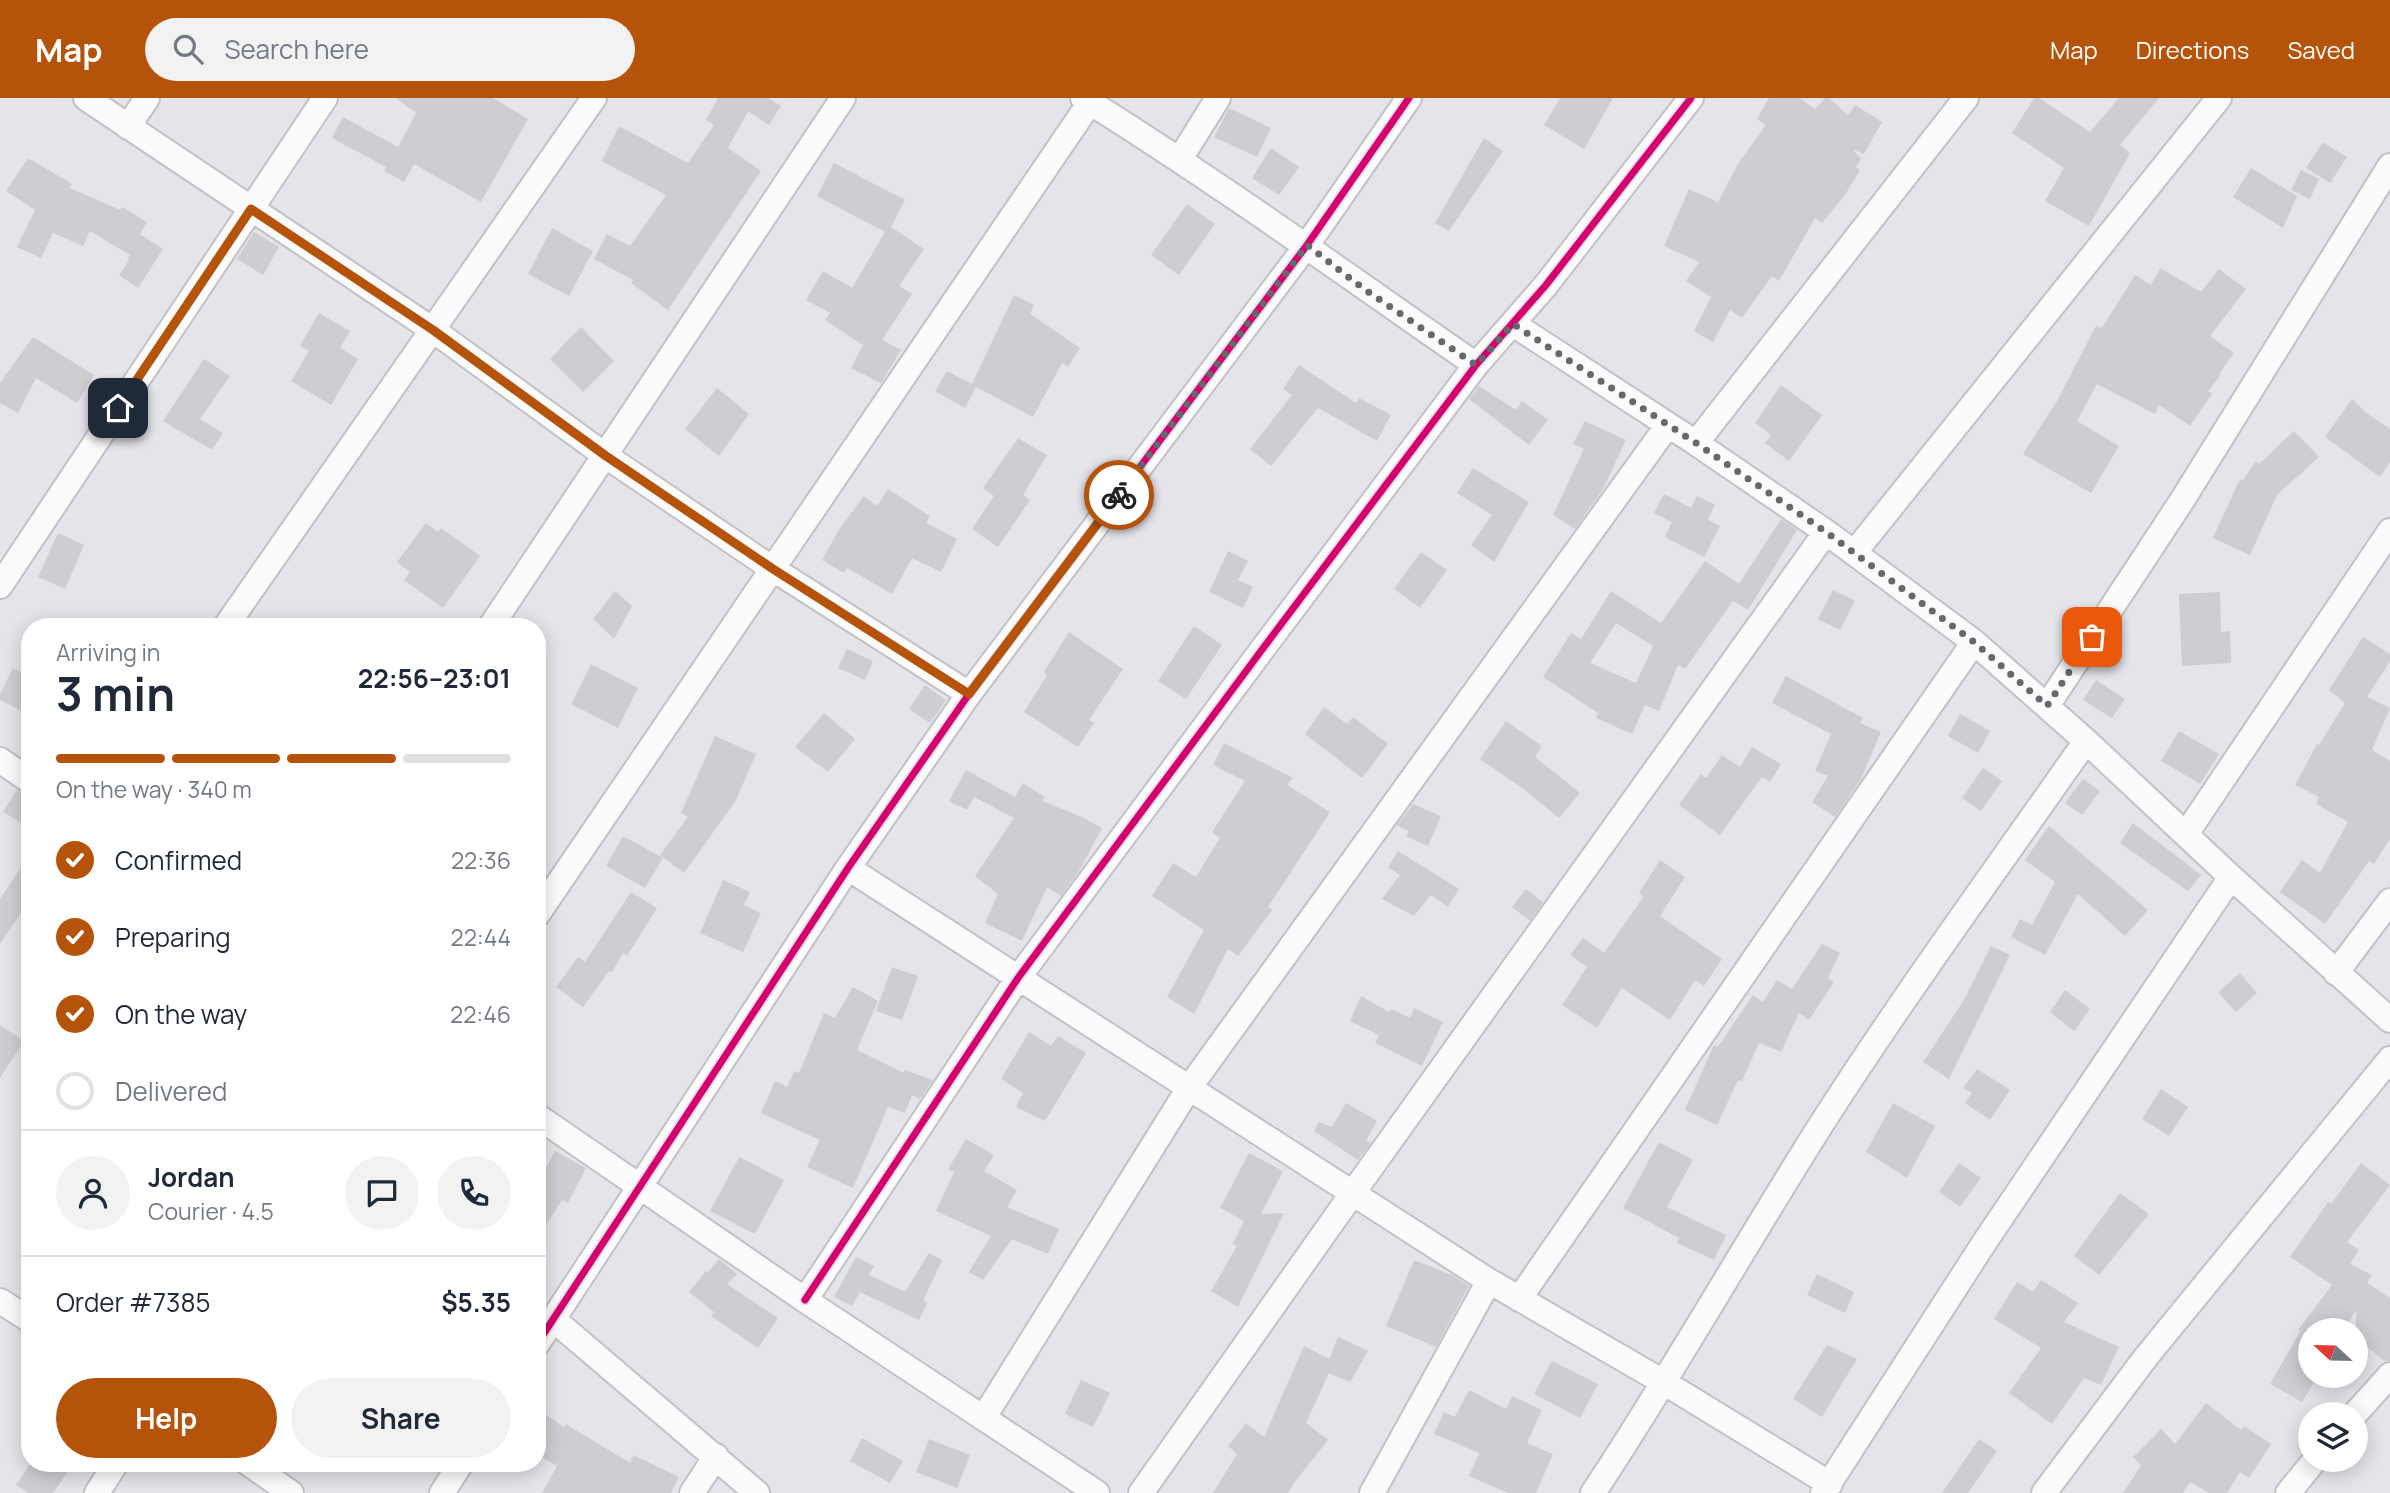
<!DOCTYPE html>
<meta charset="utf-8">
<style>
body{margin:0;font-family:Manrope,sans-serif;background:#f2f2f3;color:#1f2937;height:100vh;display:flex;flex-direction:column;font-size:26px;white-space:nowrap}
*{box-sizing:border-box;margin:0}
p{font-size:23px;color:#747a83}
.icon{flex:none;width:38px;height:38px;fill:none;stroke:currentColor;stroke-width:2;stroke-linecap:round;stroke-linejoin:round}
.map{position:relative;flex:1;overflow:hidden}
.details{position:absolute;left:21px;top:520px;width:525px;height:854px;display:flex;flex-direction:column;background:#fff;border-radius:28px;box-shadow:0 4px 18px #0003}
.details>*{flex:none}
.needle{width:46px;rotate:292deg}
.buttons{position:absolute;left:2298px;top:1220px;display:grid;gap:14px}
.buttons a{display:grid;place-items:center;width:70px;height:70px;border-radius:50%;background:#fff;box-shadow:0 4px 18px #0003;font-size:35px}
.pin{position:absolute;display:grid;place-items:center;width:60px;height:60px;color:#fff;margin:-30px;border-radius:14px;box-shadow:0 4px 10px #0006}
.courier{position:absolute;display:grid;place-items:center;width:70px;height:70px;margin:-35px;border:5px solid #b45309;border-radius:50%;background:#fff;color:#222;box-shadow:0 2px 9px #0007}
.headline em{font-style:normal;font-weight:700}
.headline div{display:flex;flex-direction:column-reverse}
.headline{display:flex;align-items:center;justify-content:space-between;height:119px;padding:0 35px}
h1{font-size:46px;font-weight:700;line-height:52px}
.bar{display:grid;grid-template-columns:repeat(4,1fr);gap:10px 7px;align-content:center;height:84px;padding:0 35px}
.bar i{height:9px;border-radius:5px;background:#e0e1e3}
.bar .current{background:#b45309}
.bar p{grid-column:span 4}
.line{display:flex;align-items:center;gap:18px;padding:0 35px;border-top:2px solid #e0e1e3}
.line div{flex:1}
.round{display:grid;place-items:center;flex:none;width:74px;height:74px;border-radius:37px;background:#f2f2f3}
ol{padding:0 35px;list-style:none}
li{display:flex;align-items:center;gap:21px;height:77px}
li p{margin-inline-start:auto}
li .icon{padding:7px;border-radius:50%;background:#b45309;color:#fff;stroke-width:4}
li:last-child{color:#747a83}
li i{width:38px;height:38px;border:4px solid #e0e1e3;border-radius:50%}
.button{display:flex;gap:14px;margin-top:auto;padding:14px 35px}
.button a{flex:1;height:80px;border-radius:42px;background:#b45309;color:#fff;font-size:28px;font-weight:700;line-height:80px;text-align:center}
.button a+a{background:#f2f2f3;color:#1f2937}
header{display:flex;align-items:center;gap:42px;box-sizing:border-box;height:98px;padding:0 35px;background:#b45309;color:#fff}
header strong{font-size:33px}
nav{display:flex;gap:38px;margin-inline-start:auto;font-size:24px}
.search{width:490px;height:63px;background:#f2f2f3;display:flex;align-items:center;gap:18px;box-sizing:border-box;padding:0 24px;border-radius:38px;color:#747a83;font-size:26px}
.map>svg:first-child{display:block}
.building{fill:#cecdd1;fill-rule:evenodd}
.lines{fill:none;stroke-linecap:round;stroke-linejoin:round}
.minor-casing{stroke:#c1c1c6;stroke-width:28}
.minor{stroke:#fbfbfc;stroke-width:24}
.cycleway-casing{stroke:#e1e2ed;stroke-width:11}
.cycleway{stroke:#d6006c;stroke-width:7}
.done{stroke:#67686d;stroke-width:7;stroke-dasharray:0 12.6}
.route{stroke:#b45309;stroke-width:9}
</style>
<header>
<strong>Map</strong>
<div class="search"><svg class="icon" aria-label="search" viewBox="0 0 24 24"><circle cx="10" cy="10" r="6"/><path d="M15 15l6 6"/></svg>Search here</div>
<nav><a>Map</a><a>Directions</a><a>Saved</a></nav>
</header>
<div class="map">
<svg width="2390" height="1395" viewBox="0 0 2390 1395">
<rect width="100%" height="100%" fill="#e4e4ea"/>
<path class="building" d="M 396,0 L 493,0 L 528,21 L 481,104 L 414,66 L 404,84 L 384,73 L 386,69 L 332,40 L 343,19 L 398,49 L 416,15 Z
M 718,0 L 768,0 L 781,8 L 769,27 L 748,13 L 728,50 L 761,73 L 668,212 L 631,185 L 633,182 L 594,161 L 607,136 L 630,148 L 666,97 L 602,63 L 619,28 L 688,65 L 714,27 L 706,22 Z
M 1560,0 L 1613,0 L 1584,51 L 1544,27 Z
M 1769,0 L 1799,0 L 1815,11 L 1825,0 L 1829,0 L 1848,17 L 1855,7 L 1882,24 L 1864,56 L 1852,51 L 1861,60 L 1856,69 L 1860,72 L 1845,97 L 1822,125 L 1815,120 L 1779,183 L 1772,178 L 1742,220 L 1730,212 L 1713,244 L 1694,233 L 1711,199 L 1686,183 L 1699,164 L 1664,148 L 1689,91 L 1718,104 L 1738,66 L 1766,27 L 1757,21 Z
M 2034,0 L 2039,0 L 2090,34 L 2119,0 L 2159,0 L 2120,47 L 2130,55 L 2089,128 L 2045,103 L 2064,70 L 2012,35 Z
M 1229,10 L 1271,30 L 1257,59 L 1214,39 Z
M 1484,40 L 1503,53 L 1449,133 L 1435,125 Z
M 2323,44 L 2347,59 L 2330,85 L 2306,70 Z
M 1271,50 L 1299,69 L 1279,97 L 1252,80 Z
M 28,60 L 72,86 L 70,90 L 120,112 L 122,109 L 147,124 L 140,136 L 163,151 L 138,190 L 119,177 L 129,162 L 128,160 L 130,157 L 90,133 L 83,148 L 53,135 L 41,160 L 17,149 L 35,112 L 6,93 Z
M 834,65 L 905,102 L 891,129 L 924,151 L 899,188 L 912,196 L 882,242 L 901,252 L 881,285 L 851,270 L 863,247 L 825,222 L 830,215 L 806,202 L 823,173 L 852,190 L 885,134 L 817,98 Z
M 2251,70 L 2297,98 L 2283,130 L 2233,99 Z
M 2301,72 L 2319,81 L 2310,101 L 2291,92 Z
M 1187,106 L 1215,126 L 1179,177 L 1151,157 Z
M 552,130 L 593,153 L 569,198 L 528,176 Z
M 254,134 L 279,149 L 263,177 L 237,161 Z
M 2160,170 L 2201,194 L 2219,171 L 2246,191 L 2210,238 L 2234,255 L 2219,276 L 2221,277 L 2208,293 L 2212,296 L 2190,328 L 2159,307 L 2155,316 L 2097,286 L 2077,323 L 2119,348 L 2091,395 L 2023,356 L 2057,303 L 2096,228 L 2102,230 L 2135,177 L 2151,187 Z
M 1014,197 L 1034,207 L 1030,216 L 1080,250 L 1068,269 L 1062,265 L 1033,319 L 976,289 L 965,310 L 935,293 L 947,273 L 972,286 Z
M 319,215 L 350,233 L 340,250 L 358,261 L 331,307 L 291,283 L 309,253 L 300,248 Z
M 581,229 L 614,263 L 583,294 L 550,261 Z
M 33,239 L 94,277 L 77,305 L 36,280 L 18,315 L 0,305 L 0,285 Z
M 204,261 L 230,278 L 200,321 L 223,335 L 212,352 L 163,323 Z
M 1299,267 L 1356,305 L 1359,300 L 1391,317 L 1377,343 L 1318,310 L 1271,368 L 1250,351 L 1292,297 L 1283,291 Z
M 1781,287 L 1822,317 L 1789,363 L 1765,345 L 1771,337 L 1755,325 Z
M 1479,288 L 1516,312 L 1522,303 L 1548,322 L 1529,347 L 1469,301 Z
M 717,290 L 749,316 L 719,358 L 685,331 Z
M 2352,301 L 2369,317 L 2390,331 L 2390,364 L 2380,379 L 2325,339 Z
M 1585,323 L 1626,342 L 1603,391 L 1575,431 L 1553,417 L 1584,351 L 1573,346 Z
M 2294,333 L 2319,359 L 2277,397 L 2250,457 L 2213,440 L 2240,381 L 2243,382 L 2256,363 L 2259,366 Z
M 1018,340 L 1047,357 L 1023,397 L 1030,402 L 998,449 L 972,431 L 994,398 L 983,390 Z
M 1473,370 L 1529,404 L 1494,464 L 1471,447 L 1492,417 L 1457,395 Z
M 888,391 L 930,418 L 926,425 L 957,441 L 941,474 L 912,460 L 892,496 L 847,470 L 844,475 L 822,462 L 840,430 L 864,398 L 877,408 Z
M 1664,396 L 1691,410 L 1697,398 L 1715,407 L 1708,422 L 1720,428 L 1704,459 L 1665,439 L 1672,424 L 1654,415 Z
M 1781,421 L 1797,432 L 1748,512 L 1733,503 L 1685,571 L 1678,567 L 1659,613 L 1645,607 L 1632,636 L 1596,620 L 1598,615 L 1543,579 L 1571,535 L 1581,541 L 1611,493 L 1661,525 L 1705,463 L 1739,486 ZM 1616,525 L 1653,548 L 1636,585 L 1590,565 Z
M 426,425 L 438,434 L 441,430 L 480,458 L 443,510 L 404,482 L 410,474 L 397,464 Z
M 58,435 L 84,447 L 65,491 L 38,479 Z
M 1228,453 L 1248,463 L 1238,482 L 1253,489 L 1243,510 L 1209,494 Z
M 1421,454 L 1447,472 L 1420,510 L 1394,491 Z
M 1833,492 L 1855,503 L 1840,532 L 1818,521 Z
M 615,493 L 632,508 L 614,541 L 593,521 Z
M 2220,494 L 2221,534 L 2230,533 L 2231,565 L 2182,568 L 2179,496 Z
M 1194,528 L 1222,547 L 1186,601 L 1158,583 Z
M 1069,534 L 1123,571 L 1089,622 L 1094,625 L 1078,649 L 1024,614 L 1047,577 L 1044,574 Z
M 2363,539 L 2390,556 L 2390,563 L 2367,599 L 2390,610 L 2372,652 L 2390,663 L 2390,741 L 2374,766 L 2369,763 L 2325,826 L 2280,794 L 2302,762 L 2320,775 L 2348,724 L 2316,706 L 2319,699 L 2295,687 L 2317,646 L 2319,647 L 2345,605 L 2329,592 Z
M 847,551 L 873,563 L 865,582 L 838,570 Z
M 591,566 L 638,590 L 618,630 L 571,606 Z
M 13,570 L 30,579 L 30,617 L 0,602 L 0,596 Z
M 1786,578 L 1863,620 L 1860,625 L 1881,634 L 1861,681 L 1835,719 L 1812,704 L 1828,678 L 1815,673 L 1831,636 L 1772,605 Z
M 2096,582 L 2125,601 L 2112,620 L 2083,602 Z
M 925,587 L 946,602 L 930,625 L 909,611 Z
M 1324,609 L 1347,626 L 1353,619 L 1388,646 L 1362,680 L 1305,636 Z
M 824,615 L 855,641 L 828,674 L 795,649 Z
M 1960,616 L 1990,633 L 1978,655 L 1948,638 Z
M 1506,623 L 1542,648 L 1535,659 L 1580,695 L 1559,720 L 1522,690 L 1480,661 Z
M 2179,633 L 2219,656 L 2200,686 L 2161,663 Z
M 715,638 L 756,656 L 735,704 L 684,775 L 660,757 L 688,719 L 681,715 Z
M 1224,645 L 1293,680 L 1287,687 L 1330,714 L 1268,809 L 1272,812 L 1238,858 L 1228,851 L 1194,916 L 1167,899 L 1204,832 L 1152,798 L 1173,765 L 1196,779 L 1220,740 L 1212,734 L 1245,683 L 1213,667 Z
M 1752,649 L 1781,666 L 1770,684 L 1762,679 L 1720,737 L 1679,707 L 1701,676 L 1706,680 L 1722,657 L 1740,669 Z
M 1983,670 L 2002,683 L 1981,713 L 1962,700 Z
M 966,672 L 1015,699 L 1023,685 L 1045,699 L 1042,703 L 1082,719 L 1102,730 L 1079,773 L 1061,798 L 1047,789 L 1022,843 L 985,825 L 998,796 L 975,778 L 1014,720 L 974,699 L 967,712 L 949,703 Z
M 2083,681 L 2100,693 L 2082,717 L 2065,705 Z
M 17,692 L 30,698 L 30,730 L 3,714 Z
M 1413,706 L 1441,718 L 1428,748 L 1406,738 L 1409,733 L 1397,727 Z
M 2133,725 L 2201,777 L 2188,793 L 2120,745 Z
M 2049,728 L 2148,812 L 2125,838 L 2078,796 L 2045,857 L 2011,839 L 2020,821 L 2032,827 L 2055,784 L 2025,762 Z
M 623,738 L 663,760 L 645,790 L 606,768 Z
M 1398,753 L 1459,791 L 1448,809 L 1431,797 L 1414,818 L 1382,801 L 1400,777 L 1388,769 Z
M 30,756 L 30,801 L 0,846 L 0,801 Z
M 1660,762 L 1685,779 L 1660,818 L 1722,861 L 1704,888 L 1695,882 L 1670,922 L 1622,890 L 1597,930 L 1562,907 L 1587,869 L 1570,857 L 1583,840 L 1604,855 L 1644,798 L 1639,795 Z
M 723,782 L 750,794 L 744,807 L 761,815 L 743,854 L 700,835 Z
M 1526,791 L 1543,804 L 1530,823 L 1512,809 Z
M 631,794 L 657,810 L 627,858 L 623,855 L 612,874 L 609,873 L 583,909 L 556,889 L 578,859 L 585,864 Z
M 1822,846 L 1840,855 L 1828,880 L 1834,884 L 1809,922 L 1799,915 L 1781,954 L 1759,945 L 1742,983 L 1738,982 L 1717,1027 L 1685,1012 L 1714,947 L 1718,949 L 1753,897 L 1763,904 L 1777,882 L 1792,891 Z
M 1991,848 L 2010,857 L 1949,981 L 1923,964 L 1964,902 Z
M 892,869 L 918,878 L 902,922 L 876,913 Z
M 2240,875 L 2257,895 L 2236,914 L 2218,894 Z
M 853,889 L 878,903 L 857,952 L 904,975 L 905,972 L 933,982 L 920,1001 L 912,997 L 905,1015 L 888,1009 L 853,1090 L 807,1069 L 820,1042 L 761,1015 L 775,983 L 787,989 L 794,973 L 799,975 L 824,915 L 835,920 Z
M 2065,892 L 2090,911 L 2074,933 L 2050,914 Z
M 1361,898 L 1389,914 L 1391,911 L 1410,920 L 1414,910 L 1443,924 L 1422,968 L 1375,945 L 1379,937 L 1350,923 Z
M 0,927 L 24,943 L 0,980 Z
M 1029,934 L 1051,948 L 1058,938 L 1086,955 L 1045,1023 L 1016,1009 L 1023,995 L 1001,981 Z
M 1977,971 L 2010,992 L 1990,1022 L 1965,1005 L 1972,995 L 1963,990 Z
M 2161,991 L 2188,1009 L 2169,1038 L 2142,1021 Z
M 1346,1005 L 1377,1023 L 1366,1043 L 1371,1045 L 1358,1062 L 1314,1033 L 1319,1024 L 1332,1029 Z
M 1893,1005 L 1935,1028 L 1907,1080 L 1866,1054 Z
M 966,1041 L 994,1057 L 984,1073 L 1017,1092 L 1007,1109 L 1059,1131 L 1048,1156 L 1012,1141 L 983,1182 L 969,1174 L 991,1138 L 936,1113 L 954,1074 L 948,1071 Z
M 1659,1044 L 1693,1062 L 1667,1109 L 1726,1137 L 1714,1162 L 1677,1145 L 1679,1140 L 1623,1110 Z
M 555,1053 L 586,1070 L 568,1105 L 562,1102 L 537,1141 L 537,1087 Z
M 1249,1055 L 1283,1073 L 1261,1116 L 1284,1115 L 1238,1209 L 1211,1193 L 1237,1148 L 1233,1146 L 1244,1123 L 1220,1110 Z
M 739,1059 L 784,1082 L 755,1136 L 710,1113 Z
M 1959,1065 L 1981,1080 L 1960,1109 L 1939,1094 Z
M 2361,1065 L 2390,1087 L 2347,1144 L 2359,1152 L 2350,1166 L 2372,1177 L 2367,1185 L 2390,1200 L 2390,1263 L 2385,1263 L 2356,1240 L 2356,1212 L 2344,1232 L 2310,1232 L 2310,1278 L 2318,1278 L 2302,1304 L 2270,1286 L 2301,1232 L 2298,1232 L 2332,1187 L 2290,1159 L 2328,1104 L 2331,1106 Z
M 2120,1095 L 2149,1116 L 2099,1177 L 2074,1158 Z
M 929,1155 L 942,1162 L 923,1203 L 927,1205 L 919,1222 L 860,1194 L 852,1208 L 834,1199 L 856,1159 L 874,1168 L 869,1177 L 905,1194 Z
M 719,1161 L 737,1176 L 727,1186 L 778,1220 L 758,1250 L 711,1218 L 714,1214 L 689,1194 L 706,1173 L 708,1174 Z
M 1414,1162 L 1454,1178 L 1469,1188 L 1436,1249 L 1386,1228 Z
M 1817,1176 L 1854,1194 L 1845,1215 L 1807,1197 Z
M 2041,1182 L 2078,1205 L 2064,1224 L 2119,1249 L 2101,1287 L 2084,1280 L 2052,1326 L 2009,1295 L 2041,1250 L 1994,1221 L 2017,1184 L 2033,1194 Z
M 1338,1239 L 1368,1253 L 1350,1284 L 1329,1275 L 1306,1325 L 1328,1342 L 1296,1382 L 1288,1395 L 1213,1395 L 1237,1356 L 1228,1348 L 1246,1325 L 1264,1339 L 1304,1248 L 1329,1261 Z
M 1827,1247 L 1857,1261 L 1822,1319 L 1793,1301 Z
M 1552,1263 L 1598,1286 L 1580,1320 L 1534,1296 Z
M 1081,1282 L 1110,1295 L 1093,1329 L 1065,1316 Z
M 1469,1292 L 1506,1311 L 1512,1298 L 1542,1312 L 1527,1345 L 1553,1356 L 1536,1395 L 1508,1395 L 1469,1378 L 1479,1355 L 1434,1336 L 1444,1314 L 1455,1319 Z
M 2206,1305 L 2241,1332 L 2244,1328 L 2271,1346 L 2249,1380 L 2240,1374 L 2227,1395 L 2209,1395 L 2190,1384 L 2183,1395 L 2123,1395 L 2141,1368 L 2133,1359 L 2161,1331 L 2175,1346 Z
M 537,1311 L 564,1329 L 566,1326 L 630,1365 L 633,1357 L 679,1379 L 671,1395 L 542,1395 L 557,1368 L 537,1356 Z
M 862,1340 L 903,1363 L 890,1385 L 850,1363 Z
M 929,1341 L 970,1357 L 957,1390 L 916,1374 Z
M 1979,1341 L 1997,1353 L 1968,1395 L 1942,1395 Z
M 31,1365 L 74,1365 L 53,1395 L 28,1395 L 16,1387 Z"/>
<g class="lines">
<defs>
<path id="minor" d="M 86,0 L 433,232 L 606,358 L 773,471 L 969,596
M 1083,0 C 1218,84 1346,177 1476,267
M 128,29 L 147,0
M 1180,61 L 1218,0
M 1513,226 L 1696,345 L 1826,434 L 1974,544 L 2086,643 L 2231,779 L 2390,922
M 1696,345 L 1966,0
M 1854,455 L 2219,0
M 0,488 L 325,0
M 226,528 L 594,0
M 491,528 L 843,0
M 2047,608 L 2183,401 L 2390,68
M 0,662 L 30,683
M 2186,736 L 2390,433
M 848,770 L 1489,1183 L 1665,1285 L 1830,1386
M 537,817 L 1093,0
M 2336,875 L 2390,803
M 537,1018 L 805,1202 L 1097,1395
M 1519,1201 L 1974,544
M 805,1202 L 1018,880 L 1261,553 L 1476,267 L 1546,187 L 1691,0
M 0,1203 L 30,1222
M 553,1221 L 757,1395
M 537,1246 L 848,770 L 969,596 L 1307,147 L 1409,0
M 2355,1316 L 2390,1277
M 984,1319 L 1189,990 L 1668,327
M 248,1365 L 291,1395
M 97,1395 L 116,1365
M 442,1395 L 461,1365
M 692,1395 L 716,1358
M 1141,1395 L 1352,1096 L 1826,434
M 1372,1395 L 1489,1183
M 1593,1395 C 1674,1273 1746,1145 1824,1022 C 1907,893 1998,769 2086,643
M 1823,1395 L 1984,1145 L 2231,779
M 2044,1395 L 2146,1259 L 2390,961
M 2288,1395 L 2315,1362"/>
</defs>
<use href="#minor" class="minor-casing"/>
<use href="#minor" class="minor"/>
<defs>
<path id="cycleway" d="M 805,1202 L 1018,880 L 1261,553 L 1476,267 L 1546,187 L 1691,0
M 537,1246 L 848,770 L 969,596 L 1307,147 L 1409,0"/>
</defs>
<use href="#cycleway" class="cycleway-casing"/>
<use href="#cycleway" class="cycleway"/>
</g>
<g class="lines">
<path class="done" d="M 1119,397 L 1307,147 L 1364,191 L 1476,267 L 1513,226 L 1696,345 L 1826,434 L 1974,544 L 2047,608 L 2092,539"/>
<path class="route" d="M 118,310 L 251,111 L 433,232 L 606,358 L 773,471 L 969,596 L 1119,397"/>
</g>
</svg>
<div class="buttons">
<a><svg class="needle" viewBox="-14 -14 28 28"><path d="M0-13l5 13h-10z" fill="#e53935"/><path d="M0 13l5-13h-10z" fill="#747a83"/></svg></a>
<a><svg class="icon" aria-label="layers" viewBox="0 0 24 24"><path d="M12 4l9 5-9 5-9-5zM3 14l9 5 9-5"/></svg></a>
</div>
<div class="pin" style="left:2092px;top:539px;background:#ea580c"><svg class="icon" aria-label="bag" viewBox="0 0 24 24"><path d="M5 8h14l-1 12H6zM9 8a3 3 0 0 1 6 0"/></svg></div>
<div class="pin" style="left:118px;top:310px;background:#1f2937"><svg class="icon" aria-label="home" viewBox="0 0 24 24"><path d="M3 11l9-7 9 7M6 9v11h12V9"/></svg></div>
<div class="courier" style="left:1119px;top:397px"><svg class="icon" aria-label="bike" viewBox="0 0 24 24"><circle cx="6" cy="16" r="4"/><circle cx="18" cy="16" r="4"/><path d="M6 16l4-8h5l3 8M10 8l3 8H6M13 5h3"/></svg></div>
<section class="details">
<div class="headline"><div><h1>3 min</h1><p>Arriving in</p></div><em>22:56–23:01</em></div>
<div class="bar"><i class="current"></i><i class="current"></i><i class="current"></i><i></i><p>On the way · 340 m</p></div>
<ol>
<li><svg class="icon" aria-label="check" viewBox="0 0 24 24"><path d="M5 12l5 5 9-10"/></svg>Confirmed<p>22:36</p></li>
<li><svg class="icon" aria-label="check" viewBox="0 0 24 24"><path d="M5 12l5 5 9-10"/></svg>Preparing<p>22:44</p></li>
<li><svg class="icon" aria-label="check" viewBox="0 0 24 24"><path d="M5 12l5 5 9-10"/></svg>On the way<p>22:46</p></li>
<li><i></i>Delivered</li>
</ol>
<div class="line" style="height:126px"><a class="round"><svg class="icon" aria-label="person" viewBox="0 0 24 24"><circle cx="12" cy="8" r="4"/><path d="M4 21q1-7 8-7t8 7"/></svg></a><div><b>Jordan</b><p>Courier · 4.5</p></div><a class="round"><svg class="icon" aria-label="chat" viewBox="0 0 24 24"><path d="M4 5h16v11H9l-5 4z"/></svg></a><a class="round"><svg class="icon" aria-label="phone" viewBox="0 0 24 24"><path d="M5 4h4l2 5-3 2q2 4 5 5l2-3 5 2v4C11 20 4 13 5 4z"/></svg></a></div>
<div class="line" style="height:91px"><div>Order #7385</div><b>$5.35</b></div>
<div class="button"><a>Help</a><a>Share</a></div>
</section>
</div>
